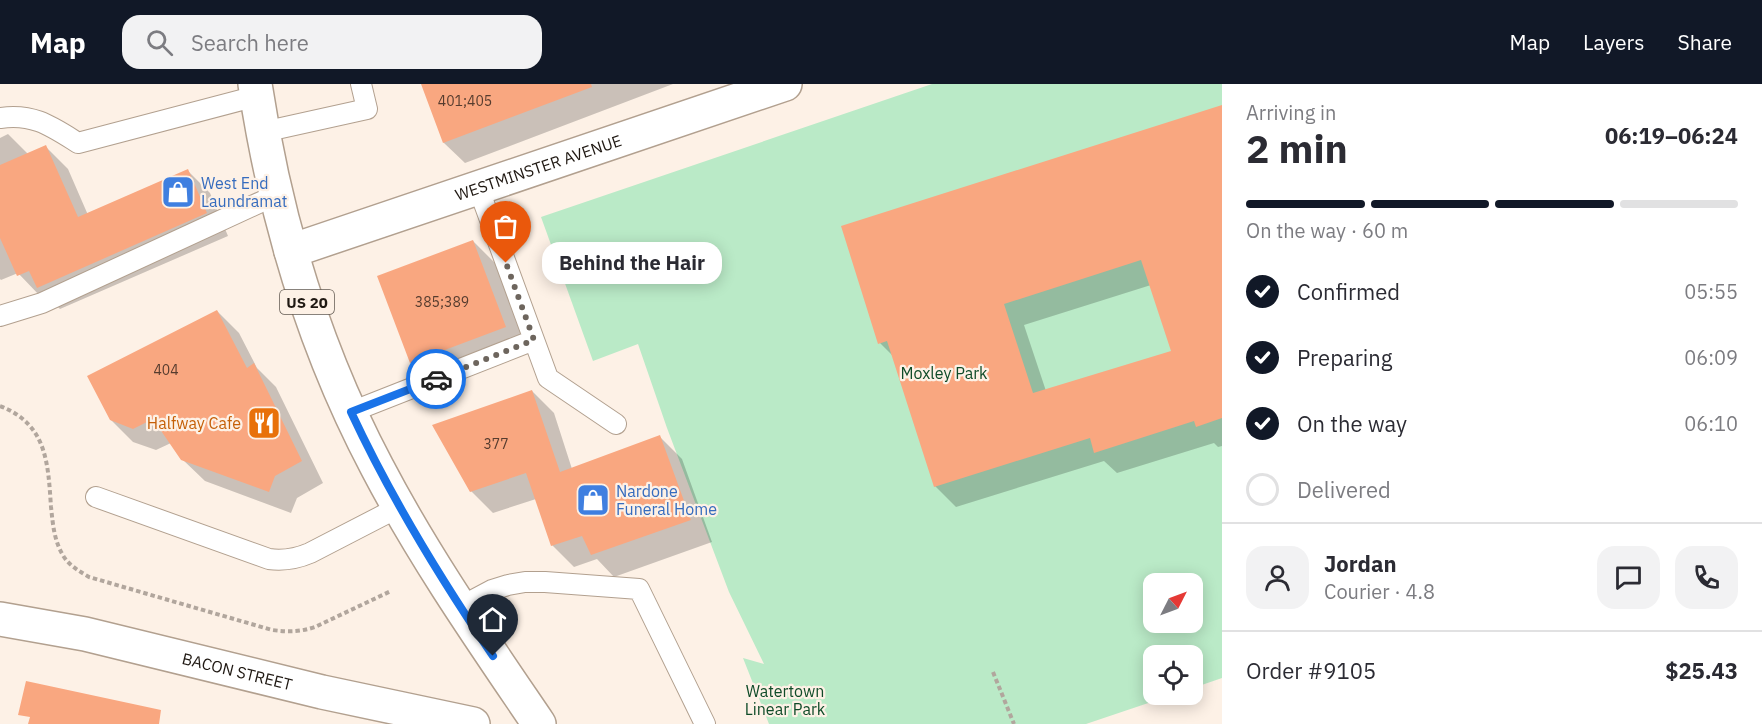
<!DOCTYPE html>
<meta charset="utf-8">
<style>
body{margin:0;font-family:"IBM Plex Sans",sans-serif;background:#f2f2f3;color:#2b2b33;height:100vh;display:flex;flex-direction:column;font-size:22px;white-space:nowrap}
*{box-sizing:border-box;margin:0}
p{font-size:20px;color:#7c7c81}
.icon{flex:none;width:33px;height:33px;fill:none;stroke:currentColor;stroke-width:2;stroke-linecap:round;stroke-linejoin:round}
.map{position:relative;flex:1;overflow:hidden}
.panel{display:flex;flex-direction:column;background:#fff;width:540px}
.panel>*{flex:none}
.needle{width:39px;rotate:48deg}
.fabs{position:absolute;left:1143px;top:489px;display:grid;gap:12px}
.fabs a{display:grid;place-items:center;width:60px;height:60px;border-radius:12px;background:#fff;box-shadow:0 3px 15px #0003;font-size:30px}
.pin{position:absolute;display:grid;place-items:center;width:51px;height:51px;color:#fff;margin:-62px -26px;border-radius:50% 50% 50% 0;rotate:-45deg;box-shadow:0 0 6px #0007}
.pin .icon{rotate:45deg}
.courier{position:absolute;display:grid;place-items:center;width:60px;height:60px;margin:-30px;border:4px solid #1a73e8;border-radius:50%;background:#fff;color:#222;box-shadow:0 2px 8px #0007}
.bubble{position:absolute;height:42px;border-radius:18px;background:#fff;box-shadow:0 3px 15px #0003;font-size:20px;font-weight:800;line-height:42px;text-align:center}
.summary em{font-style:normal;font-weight:800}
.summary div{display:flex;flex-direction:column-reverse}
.summary{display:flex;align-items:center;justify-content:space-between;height:102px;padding:0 24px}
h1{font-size:39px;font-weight:800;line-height:45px}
.bar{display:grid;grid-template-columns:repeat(4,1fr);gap:9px 6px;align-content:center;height:72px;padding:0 24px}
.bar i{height:8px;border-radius:4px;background:#e1e1e2}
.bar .selected{background:#111827}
.bar p{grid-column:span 4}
.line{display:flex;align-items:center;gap:15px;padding:0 24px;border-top:2px solid #e1e1e2}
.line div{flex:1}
.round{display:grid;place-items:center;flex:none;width:63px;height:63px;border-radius:18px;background:#f2f2f3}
ol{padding:0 24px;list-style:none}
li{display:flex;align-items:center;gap:18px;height:66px}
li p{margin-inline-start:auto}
li .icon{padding:6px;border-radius:50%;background:#111827;color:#fff;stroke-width:4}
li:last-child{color:#7c7c81}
li i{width:33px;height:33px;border:3px solid #e1e1e2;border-radius:50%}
header{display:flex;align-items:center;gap:36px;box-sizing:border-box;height:84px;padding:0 30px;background:#111827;color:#fff}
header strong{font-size:28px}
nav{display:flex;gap:33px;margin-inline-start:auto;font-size:21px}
.search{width:420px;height:54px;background:#f2f2f3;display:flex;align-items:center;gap:15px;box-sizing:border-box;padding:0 21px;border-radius:18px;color:#7c7c81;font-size:22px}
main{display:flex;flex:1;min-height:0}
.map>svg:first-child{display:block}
.green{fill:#baeac7;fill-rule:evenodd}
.shadow{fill:#0003;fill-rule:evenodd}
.building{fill:#f9a780;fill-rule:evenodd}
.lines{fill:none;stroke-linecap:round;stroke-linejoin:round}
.lane-casing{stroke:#b2a08f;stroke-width:22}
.street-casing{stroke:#b2a08f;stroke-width:36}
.primary-casing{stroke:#b2a08f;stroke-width:36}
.path{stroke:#b1a69d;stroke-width:4;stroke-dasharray:4.5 3;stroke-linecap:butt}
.lane{stroke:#fff;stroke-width:20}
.street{stroke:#fff;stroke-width:33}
.primary{stroke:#fff;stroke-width:33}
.done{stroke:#6d655d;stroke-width:6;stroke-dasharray:0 10.8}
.route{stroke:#1a73e8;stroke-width:8}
.labels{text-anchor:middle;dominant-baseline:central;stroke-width:4.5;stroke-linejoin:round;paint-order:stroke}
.number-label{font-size:14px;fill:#563c2e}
.shield{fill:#fdf1e6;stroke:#625a52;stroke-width:1.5}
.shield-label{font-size:15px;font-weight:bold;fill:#201913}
.street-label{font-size:16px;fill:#201913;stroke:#fdf1e6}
.shop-label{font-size:16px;fill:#366cbe;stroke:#fdf1e6;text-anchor:start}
.park-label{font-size:16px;fill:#0f4b28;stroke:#fdf1e6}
.food-label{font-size:16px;fill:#c56008;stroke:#fdf1e6;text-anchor:end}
</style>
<header>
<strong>Map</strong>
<div class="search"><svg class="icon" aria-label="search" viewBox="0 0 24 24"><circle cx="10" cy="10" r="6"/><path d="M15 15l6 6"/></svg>Search here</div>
<nav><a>Map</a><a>Layers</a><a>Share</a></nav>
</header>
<main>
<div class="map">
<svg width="1222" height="640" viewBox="0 0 1222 640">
<rect width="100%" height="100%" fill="#fdf1e6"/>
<path class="green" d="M 932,0 L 1222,0 L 1222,594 L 1193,604 L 1192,572 L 1154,572 L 1154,610 L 1172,611 L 1086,640 L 769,640 L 743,574 L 764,580 L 729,508 L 667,344 L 638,260 L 593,277 L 541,133 ZM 1154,500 L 1192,500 L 1192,538 L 1154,538 Z"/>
<path class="shadow" d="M 422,0 L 673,0 L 465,79 L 444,59 Z
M 1222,22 L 1222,362 L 1218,363 L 1214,359 L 1117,389 L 1104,377 L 956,423 L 935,402 L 893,272 L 880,259 L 843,143 ZM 1151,201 L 1173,268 L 1046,307 L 1024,241 Z
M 8,50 L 29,71 L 46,63 L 68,85 L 88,131 L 188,87 L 210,109 L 228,152 L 60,225 L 45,211 L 41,213 L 18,189 L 1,196 L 0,195 L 0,54 Z
M 473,157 L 495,179 L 527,265 L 434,301 L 412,279 L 379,193 Z
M 217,227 L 239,249 L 257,284 L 276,303 L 323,399 L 297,414 L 291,429 L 205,397 L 182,375 L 171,359 L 156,366 L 133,358 L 111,336 Z
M 532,307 L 554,329 L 572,385 L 660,353 L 682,375 L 712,458 L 614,493 L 597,475 L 574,483 L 552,461 L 536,415 L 493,429 L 471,407 Z"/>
<path class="building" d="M 421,0 L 591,0 L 592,3 L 443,59 Z
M 1222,21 L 1222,334 L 1196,343 L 1194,337 L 1094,369 L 1090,354 L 934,403 L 887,257 L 878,260 L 841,142 ZM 1141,176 L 1171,267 L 1033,309 L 1004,220 Z
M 46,61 L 78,133 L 188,85 L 207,129 L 37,204 L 29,187 L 17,192 L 0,154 L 0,81 Z
M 473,156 L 506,243 L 410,279 L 377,192 Z
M 217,226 L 247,284 L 254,279 L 302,377 L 275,392 L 269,408 L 181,376 L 153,335 L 133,345 L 110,336 L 87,292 Z
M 532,306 L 560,388 L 660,351 L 691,436 L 591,471 L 582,452 L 551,462 L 526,389 L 470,408 L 432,341 Z
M 26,597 L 161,626 L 159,640 L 28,640 L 30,633 L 18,631 Z"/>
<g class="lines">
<defs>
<path id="lane" d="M 0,34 C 33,29 51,42 78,59 L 257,12
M 263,48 L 367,25 L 361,0
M 478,103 L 548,294 L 616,340
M 0,232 L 42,219 L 276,111
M 351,328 L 534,256
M 96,413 L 269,475 C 284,477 296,475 310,469 L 399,423
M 460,523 L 492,506 L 508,501 L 525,498 L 545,498 L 639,505 L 705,640"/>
<g id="street">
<path id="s1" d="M 291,167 L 785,0"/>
<path id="s2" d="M 0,535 L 85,550 L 322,608 L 473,640"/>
</g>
<path id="primary" d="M 255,0 C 275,133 314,264 377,383 C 424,473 482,556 539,640"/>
</defs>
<use href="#lane" class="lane-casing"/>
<use href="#street" class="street-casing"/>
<use href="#primary" class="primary-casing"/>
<path class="path" d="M 0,322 C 47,340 48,379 51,423 C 53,441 54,457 64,473 C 70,482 79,487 89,493 L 272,546 C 288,548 300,548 315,543 L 391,507
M 993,588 L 1014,640"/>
<use href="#lane" class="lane"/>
<use href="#street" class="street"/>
<use href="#primary" class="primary"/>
</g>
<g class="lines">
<path class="done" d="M 436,295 L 534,256 L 506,179"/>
<path class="route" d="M 436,295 L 351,328 C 391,414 440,494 493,572"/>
</g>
<defs>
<symbol id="shop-square" viewBox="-11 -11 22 22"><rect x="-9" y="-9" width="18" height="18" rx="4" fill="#3f7fe0" stroke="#fdf1e6"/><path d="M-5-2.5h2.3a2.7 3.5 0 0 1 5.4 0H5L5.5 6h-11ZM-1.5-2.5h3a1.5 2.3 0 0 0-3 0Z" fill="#fff"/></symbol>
<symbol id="restaurant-square" viewBox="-11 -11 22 22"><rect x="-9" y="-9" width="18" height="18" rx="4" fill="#e8710a" stroke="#fdf1e6"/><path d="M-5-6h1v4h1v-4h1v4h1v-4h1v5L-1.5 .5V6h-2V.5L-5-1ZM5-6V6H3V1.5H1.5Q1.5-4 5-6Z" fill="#fff"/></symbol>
</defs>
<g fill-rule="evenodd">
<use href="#shop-square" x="159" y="89" width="38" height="38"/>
<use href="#restaurant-square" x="245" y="320" width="38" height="38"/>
<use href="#shop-square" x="574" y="397" width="38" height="38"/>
</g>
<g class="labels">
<g class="number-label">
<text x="465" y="17">401;405</text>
<text x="442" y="218">385;389</text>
<text x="166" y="286">404</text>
<text x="496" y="360">377</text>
</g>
<rect class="shield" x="280" y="206" width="54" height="24" rx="4.5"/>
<g class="shield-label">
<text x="307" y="218">US 20</text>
</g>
<g class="street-label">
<text stroke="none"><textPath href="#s1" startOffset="261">WESTMINSTER AVENUE</textPath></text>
<text stroke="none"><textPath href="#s2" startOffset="243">BACON STREET</textPath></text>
</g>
<g class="shop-label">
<text x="201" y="99">West End<tspan x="201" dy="18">Laundramat</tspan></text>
<text x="616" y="407">Nardone<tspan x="616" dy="18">Funeral Home</tspan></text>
</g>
<g class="park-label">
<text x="944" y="289">Moxley Park</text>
<text x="785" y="607">Watertown<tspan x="785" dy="18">Linear Park</tspan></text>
</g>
<g class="food-label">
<text x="241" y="339">Halfway Cafe</text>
</g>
</g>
</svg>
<div class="fabs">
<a><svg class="needle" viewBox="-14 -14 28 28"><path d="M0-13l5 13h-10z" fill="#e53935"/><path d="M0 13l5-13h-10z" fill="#7c7c81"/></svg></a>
<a><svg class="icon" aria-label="locate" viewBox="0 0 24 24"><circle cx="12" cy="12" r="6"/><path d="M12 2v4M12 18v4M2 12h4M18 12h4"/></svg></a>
</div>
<div class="pin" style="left:506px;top:179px;background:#ea580c"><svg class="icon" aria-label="bag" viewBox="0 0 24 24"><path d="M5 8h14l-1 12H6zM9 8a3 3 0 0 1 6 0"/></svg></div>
<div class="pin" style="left:493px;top:572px;background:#1f2937"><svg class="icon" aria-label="home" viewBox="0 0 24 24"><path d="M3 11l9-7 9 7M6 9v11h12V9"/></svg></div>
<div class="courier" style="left:436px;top:295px"><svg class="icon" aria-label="car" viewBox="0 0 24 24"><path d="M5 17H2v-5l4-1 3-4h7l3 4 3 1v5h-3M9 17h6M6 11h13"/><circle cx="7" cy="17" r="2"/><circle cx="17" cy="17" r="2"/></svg></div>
<div class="bubble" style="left:542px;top:158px;width:180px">Behind the Hair</div>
</div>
<section class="panel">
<div class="summary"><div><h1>2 min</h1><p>Arriving in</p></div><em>06:19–06:24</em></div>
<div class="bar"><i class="selected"></i><i class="selected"></i><i class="selected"></i><i></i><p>On the way · 60 m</p></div>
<ol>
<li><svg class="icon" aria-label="check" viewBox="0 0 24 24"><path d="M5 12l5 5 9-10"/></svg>Confirmed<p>05:55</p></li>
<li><svg class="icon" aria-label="check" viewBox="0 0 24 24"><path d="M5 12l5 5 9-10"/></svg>Preparing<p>06:09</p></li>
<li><svg class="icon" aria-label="check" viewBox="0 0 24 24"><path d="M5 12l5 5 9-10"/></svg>On the way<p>06:10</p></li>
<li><i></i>Delivered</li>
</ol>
<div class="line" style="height:108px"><a class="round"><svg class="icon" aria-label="person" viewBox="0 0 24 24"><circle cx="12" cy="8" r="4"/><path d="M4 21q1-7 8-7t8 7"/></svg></a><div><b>Jordan</b><p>Courier · 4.8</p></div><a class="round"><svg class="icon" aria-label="chat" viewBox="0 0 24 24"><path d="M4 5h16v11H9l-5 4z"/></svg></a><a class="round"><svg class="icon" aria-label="phone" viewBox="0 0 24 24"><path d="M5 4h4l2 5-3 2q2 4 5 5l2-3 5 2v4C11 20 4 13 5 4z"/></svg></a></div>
<div class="line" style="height:78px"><div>Order #9105</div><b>$25.43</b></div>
</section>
</main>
